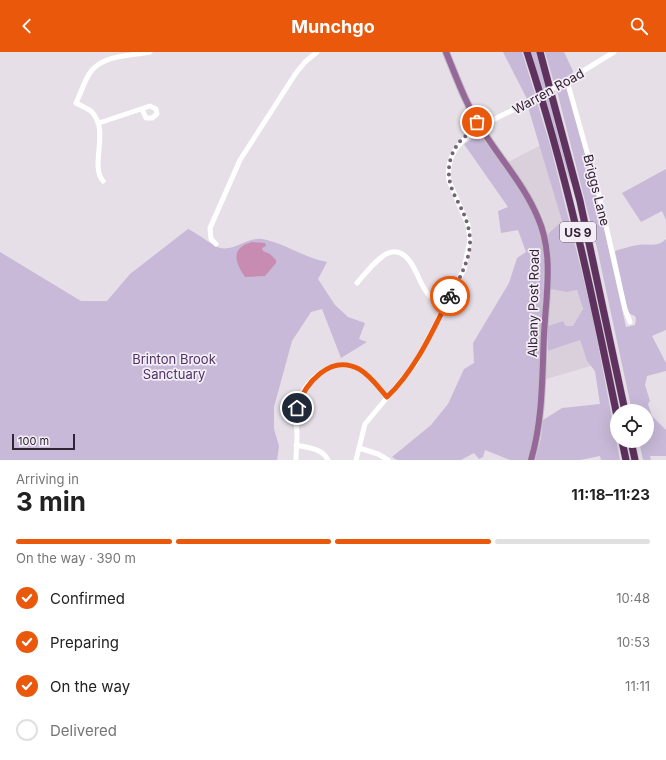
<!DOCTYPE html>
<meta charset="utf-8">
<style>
body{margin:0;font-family:Inter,sans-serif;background:#f2f2f2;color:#222;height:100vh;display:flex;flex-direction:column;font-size:15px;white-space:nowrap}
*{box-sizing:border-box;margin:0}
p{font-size:13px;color:#767676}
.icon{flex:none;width:22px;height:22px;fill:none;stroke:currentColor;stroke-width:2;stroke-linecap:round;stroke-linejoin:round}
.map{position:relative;height:408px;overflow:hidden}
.side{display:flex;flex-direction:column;background:#fff;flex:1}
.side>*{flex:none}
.fabs{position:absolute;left:610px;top:352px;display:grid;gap:8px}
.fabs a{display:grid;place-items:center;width:44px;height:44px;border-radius:50%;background:#fff;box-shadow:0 4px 16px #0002;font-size:20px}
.scale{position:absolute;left:12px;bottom:10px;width:63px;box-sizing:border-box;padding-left:4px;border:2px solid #342236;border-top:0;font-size:11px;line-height:14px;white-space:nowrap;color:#342236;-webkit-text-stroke:3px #f3eef5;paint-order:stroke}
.pin{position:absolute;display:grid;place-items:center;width:34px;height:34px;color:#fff;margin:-17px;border:2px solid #fff;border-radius:50%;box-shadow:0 1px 4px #0007}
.courier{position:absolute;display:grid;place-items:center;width:40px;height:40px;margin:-20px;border:3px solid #ea580c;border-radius:50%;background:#fff;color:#222;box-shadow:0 1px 5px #0007}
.summary em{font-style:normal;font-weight:700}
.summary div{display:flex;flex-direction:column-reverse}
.summary{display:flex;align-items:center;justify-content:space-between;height:68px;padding:0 16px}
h1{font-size:26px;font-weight:700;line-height:30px}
.bar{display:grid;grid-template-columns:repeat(4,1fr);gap:6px 4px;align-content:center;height:48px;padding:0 16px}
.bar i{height:5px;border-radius:3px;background:#e0e0e0}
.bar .active{background:#ea580c}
.bar p{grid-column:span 4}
ol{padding:0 16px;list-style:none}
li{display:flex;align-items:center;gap:12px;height:44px}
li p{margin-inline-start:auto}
li .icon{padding:4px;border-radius:50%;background:#ea580c;color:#fff;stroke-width:4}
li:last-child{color:#767676}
li i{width:22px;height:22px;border:2px solid #e0e0e0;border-radius:50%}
header{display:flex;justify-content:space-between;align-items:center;height:52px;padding:0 16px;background:#ea580c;color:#fff;font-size:18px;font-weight:700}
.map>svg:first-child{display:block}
.built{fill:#d9d0dc}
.green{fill:#c7b9d7}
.water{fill:#c88cb3}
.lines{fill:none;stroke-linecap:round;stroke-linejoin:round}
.major-casing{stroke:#c2bdc3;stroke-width:8}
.highway-casing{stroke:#c2bdc3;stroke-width:8}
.minor{stroke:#fff;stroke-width:5}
.major{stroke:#966899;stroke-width:6}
.highway{stroke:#5e315f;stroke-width:7}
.minor-bridge{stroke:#fff;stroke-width:5}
.done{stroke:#726474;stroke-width:4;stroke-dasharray:0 7.2}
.route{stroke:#ea580c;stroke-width:5}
.labels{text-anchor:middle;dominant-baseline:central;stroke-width:3.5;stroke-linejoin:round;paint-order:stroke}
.shield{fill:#f3eef5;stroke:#6d5f6f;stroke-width:1}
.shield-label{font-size:12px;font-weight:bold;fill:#342236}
.street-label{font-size:13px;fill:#342236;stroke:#f3eef5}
.park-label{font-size:13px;fill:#513168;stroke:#f3eef5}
</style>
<header><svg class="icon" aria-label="back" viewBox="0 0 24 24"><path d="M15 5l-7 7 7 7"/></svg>Munchgo<svg class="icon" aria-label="search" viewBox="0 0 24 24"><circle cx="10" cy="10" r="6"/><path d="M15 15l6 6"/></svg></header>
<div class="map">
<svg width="666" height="408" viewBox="0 0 666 408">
<rect width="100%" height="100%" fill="#e6dfe8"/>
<path class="built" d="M 541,93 L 562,169 L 548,182 L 541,161 L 534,149 L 508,110 Z
M 549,237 L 567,240 L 577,238 L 583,258 L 573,274 L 566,274 L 563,269 L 548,274 Z
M 580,288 L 587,309 L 591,314 L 546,327 L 548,299 Z"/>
<path class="green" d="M 503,0 L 522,0 L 535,42 L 527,47 Z
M 530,0 L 537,0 L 572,130 L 570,130 Z
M 545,0 L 564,0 L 573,19 L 572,22 L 554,31 Z
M 565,35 L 567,35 L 593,127 L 626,275 L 635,273 L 636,267 L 635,264 L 628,261 L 627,257 L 615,199 C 622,197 630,194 638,193 C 648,191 657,196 666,187 L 666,278 L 652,284 L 666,311 L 666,319 L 647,324 L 645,333 L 650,349 L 648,352 L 652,364 L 666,378 L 666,404 L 650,404 L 651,408 L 643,408 L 639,389 L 647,389 L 647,359 L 632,359 L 597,196 L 557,39 Z
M 537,50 L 551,96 L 592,261 L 620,408 L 601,408 L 600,404 L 580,408 L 535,408 L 541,386 L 543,368 L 562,356 L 600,352 L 595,319 L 587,309 L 580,288 L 548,299 L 548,274 L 563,269 L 566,274 L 573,274 L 583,257 L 577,238 L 567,240 L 549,237 L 550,208 L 548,182 L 562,169 L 528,55 Z
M 480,82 C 501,114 531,144 541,182 C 544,192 544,204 544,215 L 538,359 L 534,386 L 528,408 L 510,408 L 485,398 L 483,405 L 479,407 L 474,401 L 461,408 L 397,408 L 392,405 L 431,373 L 448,352 L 464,317 L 474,311 L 473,291 L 509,231 L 517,206 L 526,200 L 518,178 L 501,181 L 498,159 L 508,155 L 464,92 Z
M 666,117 L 666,168 L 662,159 L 641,170 L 622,141 Z
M 188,177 C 197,181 213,194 220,196 C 235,199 248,185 262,187 C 285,191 304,206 327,210 L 318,227 L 335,253 L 348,265 L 365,271 L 359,287 L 367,290 L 341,306 L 322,257 L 311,260 L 292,289 L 274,355 L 274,377 L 279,394 L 277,408 L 0,408 L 0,200 L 81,249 L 107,249 L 130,222 Z"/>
<path class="water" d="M 252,190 L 265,191 L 266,194 L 262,196 L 263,199 L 270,202 L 276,208 L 276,211 L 265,224 L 245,225 C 235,210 230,196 252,190 Z"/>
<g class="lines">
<defs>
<path id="major" d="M 446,0 C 457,27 467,55 483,79 C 501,108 525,134 538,166 C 554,202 546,244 544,282 C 542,324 543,367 531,408"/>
<path id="highway" d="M 527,0 C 566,119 592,241 617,364
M 540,0 L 580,149 L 625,359
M 622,389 L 626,408
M 631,389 L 635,408"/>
</defs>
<use href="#major" class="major-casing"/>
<use href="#highway" class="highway-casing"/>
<path class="minor" d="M 567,29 L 599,143 L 625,257 L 630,270
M 565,30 L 614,0
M 99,71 L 150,54 L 156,57 L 157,62 L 152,66 L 146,66 L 142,57
M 103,129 C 89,112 111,79 91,59 C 87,56 81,54 76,51 C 81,41 85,26 92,18 C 107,2 131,4 150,0
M 216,192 L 211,187 L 210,176 L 240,108 L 296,21 L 305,10 L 317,0
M 357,231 C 374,212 395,180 414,216 C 419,225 422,236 429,243 C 434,248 440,251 445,254
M 296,393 C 308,396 322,396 328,408
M 359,396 L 378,402 L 388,408
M 296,408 C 296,400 297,392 297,383 C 297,374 295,365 297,356 C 301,330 332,303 359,317 C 370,323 379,336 387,345
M 356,408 L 365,372 L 415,312 L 464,217 L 470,188 L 468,173 L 449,129 C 442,84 495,69 526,51"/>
<use href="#major" class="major"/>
<use href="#highway" class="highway"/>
<path class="minor-bridge" d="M 526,51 L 563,31"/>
</g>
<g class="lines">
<path class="done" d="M 450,244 C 459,227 471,207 470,187 C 469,170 462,158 455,144 C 445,125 447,103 462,87 C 467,82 475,79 480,75 L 477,70"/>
<path class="route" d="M 297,356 C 305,331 330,302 359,317 C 370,323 379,336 387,345 C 416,317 432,280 450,244"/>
</g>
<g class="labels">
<rect class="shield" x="560" y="170" width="36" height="20" rx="3"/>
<g class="shield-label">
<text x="578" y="180">US 9</text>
</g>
<g class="street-label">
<text transform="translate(548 39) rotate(-29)">Warren Road</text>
<text transform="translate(597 138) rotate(76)">Briggs Lane</text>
<text transform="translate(533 251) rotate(-89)">Albany Post Road</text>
</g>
<g class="park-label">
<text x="174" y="307">Brinton Brook<tspan x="174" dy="15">Sanctuary</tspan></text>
</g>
</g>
</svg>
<div class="fabs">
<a><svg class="icon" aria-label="locate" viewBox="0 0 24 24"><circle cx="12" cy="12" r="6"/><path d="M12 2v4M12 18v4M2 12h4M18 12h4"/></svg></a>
</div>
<div class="scale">100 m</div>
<div class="pin" style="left:477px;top:70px;background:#ea580c"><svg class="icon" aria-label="bag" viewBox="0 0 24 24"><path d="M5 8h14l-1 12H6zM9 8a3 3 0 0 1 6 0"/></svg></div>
<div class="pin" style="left:297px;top:356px;background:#1f2937"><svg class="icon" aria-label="home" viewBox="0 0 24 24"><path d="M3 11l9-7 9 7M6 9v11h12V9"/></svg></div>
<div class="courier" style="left:450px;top:244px"><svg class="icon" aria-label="bike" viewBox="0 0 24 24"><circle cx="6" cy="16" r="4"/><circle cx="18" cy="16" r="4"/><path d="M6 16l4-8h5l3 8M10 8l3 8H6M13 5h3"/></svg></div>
</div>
<section class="side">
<div class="summary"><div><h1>3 min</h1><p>Arriving in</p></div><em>11:18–11:23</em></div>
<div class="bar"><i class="active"></i><i class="active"></i><i class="active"></i><i></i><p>On the way · 390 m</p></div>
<ol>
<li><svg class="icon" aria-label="check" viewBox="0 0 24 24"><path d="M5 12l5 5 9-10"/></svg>Confirmed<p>10:48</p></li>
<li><svg class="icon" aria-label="check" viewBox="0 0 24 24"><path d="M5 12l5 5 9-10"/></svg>Preparing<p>10:53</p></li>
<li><svg class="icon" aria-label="check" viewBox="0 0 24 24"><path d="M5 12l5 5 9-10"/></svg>On the way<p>11:11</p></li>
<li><i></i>Delivered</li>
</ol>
</section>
